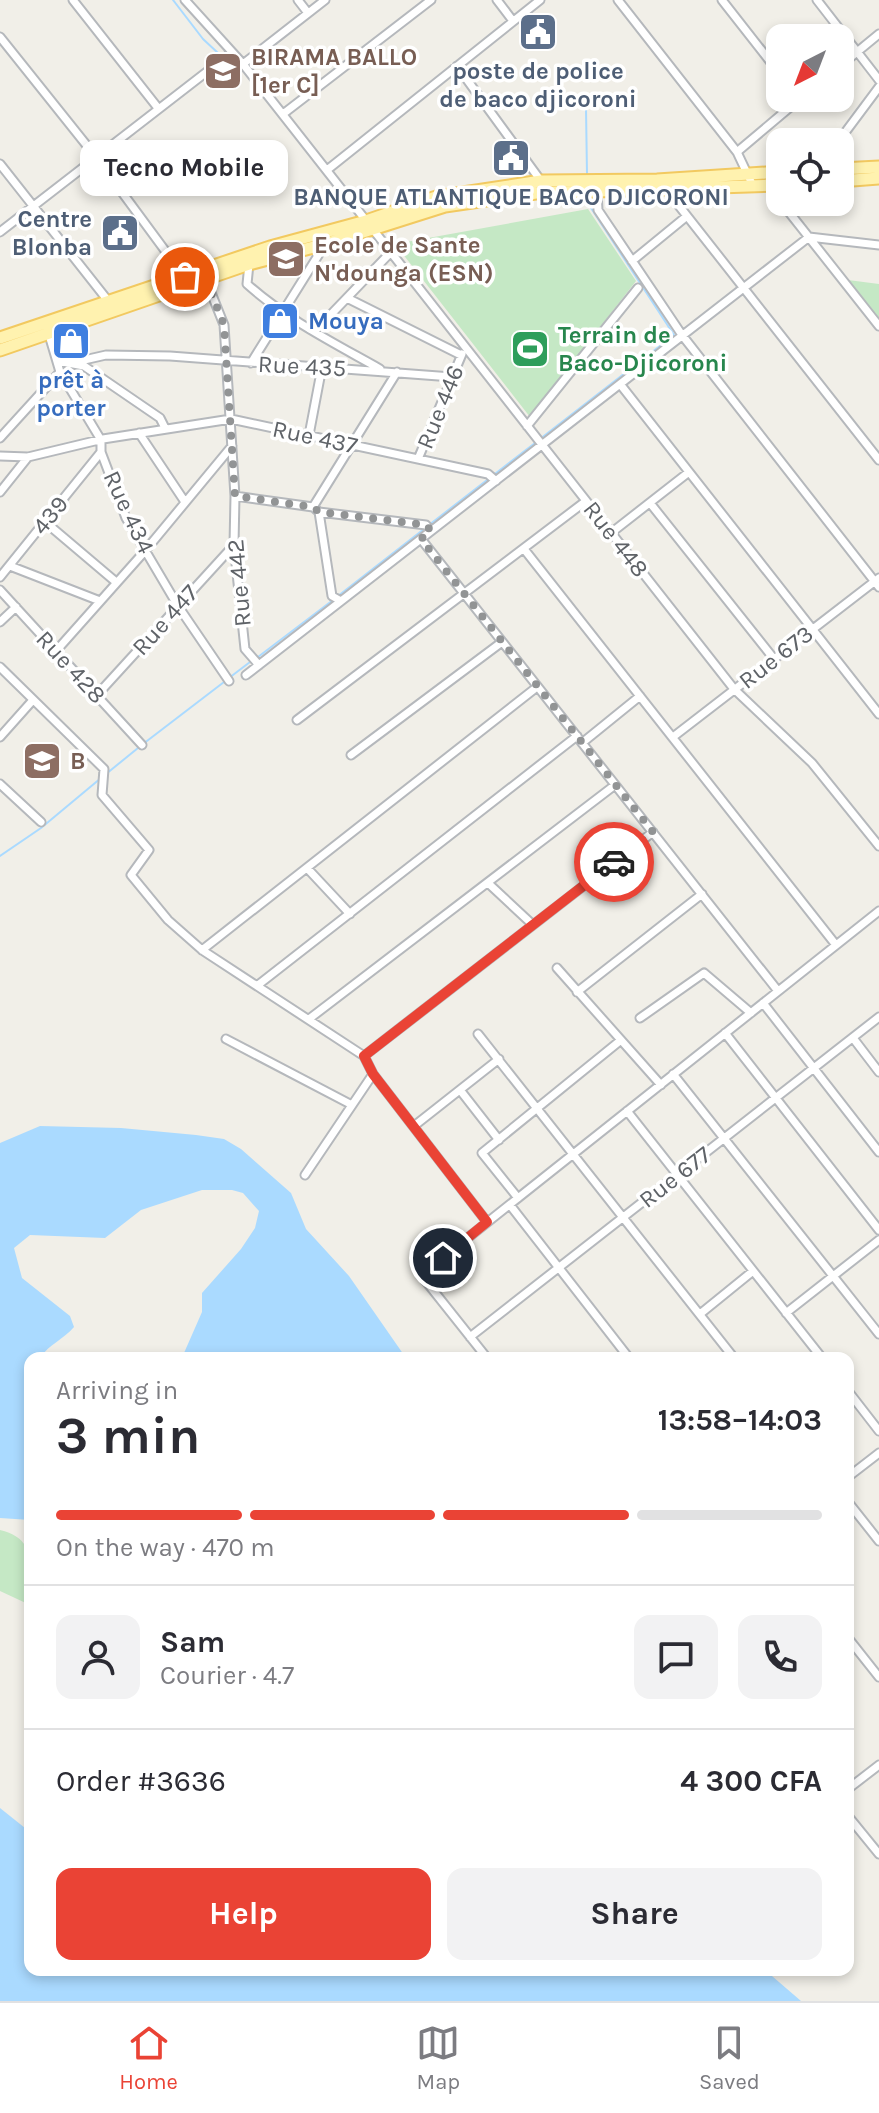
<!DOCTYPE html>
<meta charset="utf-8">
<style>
body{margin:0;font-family:Karla,sans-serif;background:#f2f2f3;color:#2b2b33;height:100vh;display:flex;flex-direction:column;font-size:30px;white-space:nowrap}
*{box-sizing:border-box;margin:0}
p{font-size:26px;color:#7c7c81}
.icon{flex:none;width:44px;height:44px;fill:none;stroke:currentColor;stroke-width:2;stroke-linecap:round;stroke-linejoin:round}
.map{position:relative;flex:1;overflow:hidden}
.panel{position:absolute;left:24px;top:1352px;width:830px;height:624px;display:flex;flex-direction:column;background:#fff;border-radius:16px;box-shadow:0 4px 12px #0003}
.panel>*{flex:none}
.needle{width:52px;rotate:222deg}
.controls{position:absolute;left:766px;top:24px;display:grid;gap:16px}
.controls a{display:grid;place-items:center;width:88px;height:88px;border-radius:16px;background:#fff;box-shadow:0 4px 12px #0003;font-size:40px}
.pin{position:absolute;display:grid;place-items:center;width:68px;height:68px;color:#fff;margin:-34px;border:4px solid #fff;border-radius:50%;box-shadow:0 2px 8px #0007}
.courier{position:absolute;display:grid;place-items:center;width:80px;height:80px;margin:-40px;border:6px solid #ea4335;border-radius:50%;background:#fff;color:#222;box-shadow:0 2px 10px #0007}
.bubble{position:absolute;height:56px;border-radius:16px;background:#fff;box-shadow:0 4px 12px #0003;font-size:26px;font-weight:700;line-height:56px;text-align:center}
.headline em{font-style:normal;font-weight:700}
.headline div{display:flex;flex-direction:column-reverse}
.headline{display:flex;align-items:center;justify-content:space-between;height:136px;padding:0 32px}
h1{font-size:52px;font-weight:700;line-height:60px}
.bar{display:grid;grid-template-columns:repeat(4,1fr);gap:12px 8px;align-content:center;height:96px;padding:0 32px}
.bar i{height:10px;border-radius:6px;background:#e1e1e2}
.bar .current{background:#ea4335}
.bar p{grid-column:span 4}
.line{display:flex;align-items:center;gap:20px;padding:0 32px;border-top:2px solid #e1e1e2}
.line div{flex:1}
.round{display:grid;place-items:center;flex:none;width:84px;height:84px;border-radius:16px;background:#f2f2f3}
.button{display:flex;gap:16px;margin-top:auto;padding:16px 32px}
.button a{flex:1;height:92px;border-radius:16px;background:#ea4335;color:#fff;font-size:32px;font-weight:700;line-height:92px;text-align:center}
.button a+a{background:#f2f2f3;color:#2b2b33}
.menu{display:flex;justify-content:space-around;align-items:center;height:112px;border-top:2px solid #e1e1e2;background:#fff;font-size:22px;color:#7c7c81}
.menu a{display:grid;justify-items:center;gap:4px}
.menu .current{color:#ea4335}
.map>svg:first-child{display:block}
.green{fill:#c5e8c5}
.water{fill:#aadaff}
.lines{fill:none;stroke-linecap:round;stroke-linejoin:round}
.stream{stroke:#aadaff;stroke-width:2}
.street-casing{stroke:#b5b8bc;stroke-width:11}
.primary-casing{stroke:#f2c960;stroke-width:15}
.street{stroke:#fff;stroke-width:7}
.primary{stroke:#fff2af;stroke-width:11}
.done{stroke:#929495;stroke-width:8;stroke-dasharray:0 14.4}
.route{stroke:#ea4335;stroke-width:10}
.labels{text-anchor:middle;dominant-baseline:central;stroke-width:7;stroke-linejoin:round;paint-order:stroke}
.education-label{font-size:24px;font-weight:bold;fill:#785e54;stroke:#fff;text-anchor:start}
.service-label{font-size:24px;font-weight:bold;fill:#4e5e75;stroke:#fff}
.shop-label{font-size:24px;font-weight:bold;fill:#366cbe;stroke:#fff;text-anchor:start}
.leisure-label{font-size:24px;font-weight:bold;fill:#27864d;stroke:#fff;text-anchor:start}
.street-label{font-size:24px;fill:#5f6368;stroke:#fff}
</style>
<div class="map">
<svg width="879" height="2001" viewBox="0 0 879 2001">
<rect width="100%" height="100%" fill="#f1efe8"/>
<path class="green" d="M 588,209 L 636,281 L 530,417 L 395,244 Z
M 848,280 L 879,284 L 879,318 Z
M 0,1530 C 40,1539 30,1572 30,1605 L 0,1591 Z"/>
<path class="water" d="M 40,1126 L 121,1128 L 196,1135 L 224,1139 L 241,1149 L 291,1193 L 306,1229 L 349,1276 L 406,1358 L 188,1358 L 184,1353 L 202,1312 L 202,1293 L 241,1249 L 255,1228 L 259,1211 L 243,1193 L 232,1190 L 202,1190 L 141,1210 L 105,1238 L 30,1235 L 14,1248 L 22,1278 L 70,1316 L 74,1327 C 63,1340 49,1344 40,1358 L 30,1358 L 30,1520 L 0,1518 L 0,1143 Z
M 0,1808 L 30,1832 L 30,1970 L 765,1970 L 801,2001 L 0,2001 Z"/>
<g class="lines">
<path class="stream" d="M 173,0 L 203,39 L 218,53
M 586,109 L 587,174
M 540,439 L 674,335 L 591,208 L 590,196
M 429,525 L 535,443
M 338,596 L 424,529
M 258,657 L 333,600
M 229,678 L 250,662
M 143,744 L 224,682
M 106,774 L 138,748
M 0,856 L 41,828 L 101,778"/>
<defs>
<path id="street" d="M 73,0 L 158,108
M 185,0 L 243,64 L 734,689 L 812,763 L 879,846
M 298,0 L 308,13
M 497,0 L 513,21
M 618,0 L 737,152 L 753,186
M 722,0 L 780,74
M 817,0 L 879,80
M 0,37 L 96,157 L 186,279
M 243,64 L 325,0
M 457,66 L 541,181
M 840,66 L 879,34
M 283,114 L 431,0
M 838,142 L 879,87
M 737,152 L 801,98
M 0,164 L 109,302
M 327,170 L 540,0
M 767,183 L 780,200
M 665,188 L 879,460
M 597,191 L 598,210 L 682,335 L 879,587
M 781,202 L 879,326
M 0,232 L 231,53
M 632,261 L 687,216
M 249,264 L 247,284 C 286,319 334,343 380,369
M 206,280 L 224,325 L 235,496 L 234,545 L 245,649 L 259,665
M 347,298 L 461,355
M 315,331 L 391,252
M 49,335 L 60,372 L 101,440 L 101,452 L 126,518 L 178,606 L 229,681
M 57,361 L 84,366 L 160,418 L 165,428
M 71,363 L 106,355 L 170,356 L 452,377
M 251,363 L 324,246
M 620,384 L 879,714
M 527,426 L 638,288
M 139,433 L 185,502
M 309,435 L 322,367
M 0,438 L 60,372
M 0,456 L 28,457 L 103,439 L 231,419 L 488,474 L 496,481
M 418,459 L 462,354
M 0,492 L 28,457
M 235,496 L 313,507 L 319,512 L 426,525 L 431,531
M 650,503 L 774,659
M 313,507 L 397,372
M 319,512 L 332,596 L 341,601
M 44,521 L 116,582
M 611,533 L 689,472
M 421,539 L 778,991
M 524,549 L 836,945
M 10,566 L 100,601
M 0,577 L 101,452
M 0,590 L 142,745
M 0,622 L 16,607
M 56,651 L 145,551 L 232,446
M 0,667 L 104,769 L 102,795 L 149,850 L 131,875 L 168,920 L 202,950 L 364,1056 L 373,1074 L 487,1222
M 246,675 L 809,237 L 879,245
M 97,695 L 234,545
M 297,720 L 586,501
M 0,737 L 33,700
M 673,737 L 879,578
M 582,743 L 640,696
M 351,755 L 502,642
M 0,784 L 41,822
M 307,868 L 350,914
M 488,883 L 533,925
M 202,950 L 537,687
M 557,968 L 661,1085
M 258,985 L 577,736
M 577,992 L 702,894
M 763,1003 L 879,1152
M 640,1018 L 704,973 L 751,1013
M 309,1019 L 615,785
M 725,1033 L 879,1230
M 478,1034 L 734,1358
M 853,1038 L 879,1072
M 226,1039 L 352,1105
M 364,1056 L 653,832
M 673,1074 L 879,1334
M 460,1090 L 499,1140
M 627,1111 L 822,1358
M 414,1126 L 499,1059
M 305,1175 L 373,1074
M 518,1198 L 482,1153 L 621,1040
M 510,1205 L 629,1358
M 786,1313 L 879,1240
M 700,1314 L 753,1271
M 470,1337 L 879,1017
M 487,1358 L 421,1275 L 879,911
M 848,1391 L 879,1431
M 848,1477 L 879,1453
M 848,1502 L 879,1541
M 848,1638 L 879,1677
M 848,1789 L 879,1765
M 848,1816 L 879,1854"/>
<path id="primary" d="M 840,169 L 879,167
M 840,181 L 879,178
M 0,338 L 270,247 L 366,221 L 436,197 L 541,181 L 657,180 L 780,172
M 0,350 L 249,264 L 325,244 L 445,206 L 536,193 L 780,185"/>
</defs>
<use href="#street" class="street-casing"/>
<use href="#primary" class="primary-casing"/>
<use href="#street" class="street"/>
<use href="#primary" class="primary"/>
</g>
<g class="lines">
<path class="done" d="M 185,277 L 189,286 L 206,280 L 224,325 L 235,496 L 313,507 L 319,512 L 426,525 L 431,531 L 421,539 L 653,832 L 614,862"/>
<path class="route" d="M 443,1258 L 487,1222 L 373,1074 L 364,1056 L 614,862"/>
</g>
<defs>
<symbol id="civic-square" viewBox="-11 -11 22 22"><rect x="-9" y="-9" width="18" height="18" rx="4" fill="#5c6f8a" stroke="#fff"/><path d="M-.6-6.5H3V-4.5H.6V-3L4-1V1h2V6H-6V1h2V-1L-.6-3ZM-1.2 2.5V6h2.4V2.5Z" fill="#fff"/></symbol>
<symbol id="school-square" viewBox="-11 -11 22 22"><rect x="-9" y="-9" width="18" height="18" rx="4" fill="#8d6e63" stroke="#fff"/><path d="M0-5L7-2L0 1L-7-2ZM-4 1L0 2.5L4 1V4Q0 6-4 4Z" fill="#fff"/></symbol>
<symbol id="university-square" viewBox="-11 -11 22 22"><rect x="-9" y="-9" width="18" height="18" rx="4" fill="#8d6e63" stroke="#fff"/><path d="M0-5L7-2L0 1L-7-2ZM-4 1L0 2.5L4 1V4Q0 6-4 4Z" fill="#fff"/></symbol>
<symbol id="shop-square" viewBox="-11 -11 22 22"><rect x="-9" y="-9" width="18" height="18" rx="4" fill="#3f7fe0" stroke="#fff"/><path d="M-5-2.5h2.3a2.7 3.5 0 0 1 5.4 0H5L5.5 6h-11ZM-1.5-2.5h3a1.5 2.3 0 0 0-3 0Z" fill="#fff"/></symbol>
<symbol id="stadium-square" viewBox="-11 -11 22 22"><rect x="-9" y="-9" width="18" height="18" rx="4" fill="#2e9e5b" stroke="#fff"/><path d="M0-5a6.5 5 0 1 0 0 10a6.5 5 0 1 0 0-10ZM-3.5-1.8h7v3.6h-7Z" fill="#fff"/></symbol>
</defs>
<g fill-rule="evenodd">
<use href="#civic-square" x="516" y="10" width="44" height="44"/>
<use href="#school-square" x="201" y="49" width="44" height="44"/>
<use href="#civic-square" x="489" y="136" width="44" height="44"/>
<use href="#civic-square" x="98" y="211" width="44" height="44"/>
<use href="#university-square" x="264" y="237" width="44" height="44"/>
<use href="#shop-square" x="258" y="299" width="44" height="44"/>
<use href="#shop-square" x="49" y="319" width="44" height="44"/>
<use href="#stadium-square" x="508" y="327" width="44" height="44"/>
<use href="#school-square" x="20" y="739" width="44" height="44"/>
</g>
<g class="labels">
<g class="education-label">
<text x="251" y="57">BIRAMA BALLO<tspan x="251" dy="28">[1er C]</tspan></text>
<text x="314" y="245">Ecole de Sante<tspan x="314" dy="28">N'dounga (ESN)</tspan></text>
<text x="70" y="761">B</text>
</g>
<g class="service-label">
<text x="538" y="71">poste de police<tspan x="538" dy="28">de baco djicoroni</tspan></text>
<text x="511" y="197">BANQUE ATLANTIQUE BACO DJICORONI</text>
<text x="92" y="219" text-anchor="end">Centre<tspan x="92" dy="28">Blonba</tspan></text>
</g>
<g class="shop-label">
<text x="308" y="321">Mouya</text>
<text x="71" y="380" text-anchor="middle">prêt à<tspan x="71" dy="28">porter</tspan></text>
</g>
<g class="leisure-label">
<text x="558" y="335">Terrain de<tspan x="558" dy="28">Baco-Djicoroni</tspan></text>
</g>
<g class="street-label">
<text transform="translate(302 366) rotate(3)">Rue 435</text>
<text transform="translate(440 407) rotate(-68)">Rue 446</text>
<text transform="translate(315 437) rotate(12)">Rue 437</text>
<text transform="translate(129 512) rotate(65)">Rue 434</text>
<text transform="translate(50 515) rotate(-51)">439</text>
<text transform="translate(616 539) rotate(52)">Rue 448</text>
<text transform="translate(239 583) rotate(-95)">Rue 442</text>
<text transform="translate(165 620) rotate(-48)">Rue 447</text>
<text transform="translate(776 657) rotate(-38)">Rue 673</text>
<text transform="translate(71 667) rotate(47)">Rue 428</text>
<text transform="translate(675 1177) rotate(-38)">Rue 677</text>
</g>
</g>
</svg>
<div class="controls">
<a><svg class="needle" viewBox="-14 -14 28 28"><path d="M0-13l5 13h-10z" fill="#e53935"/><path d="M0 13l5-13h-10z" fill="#7c7c81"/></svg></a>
<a><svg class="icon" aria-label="locate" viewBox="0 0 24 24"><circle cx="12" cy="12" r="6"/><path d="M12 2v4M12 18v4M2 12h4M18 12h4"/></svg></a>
</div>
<div class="pin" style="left:185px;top:277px;background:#ea580c"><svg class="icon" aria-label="bag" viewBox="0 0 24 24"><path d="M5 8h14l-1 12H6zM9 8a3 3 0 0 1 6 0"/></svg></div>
<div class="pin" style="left:443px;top:1258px;background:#1f2937"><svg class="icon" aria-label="home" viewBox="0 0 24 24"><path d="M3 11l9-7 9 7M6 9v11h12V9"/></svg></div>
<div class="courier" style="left:614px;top:862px"><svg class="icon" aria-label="car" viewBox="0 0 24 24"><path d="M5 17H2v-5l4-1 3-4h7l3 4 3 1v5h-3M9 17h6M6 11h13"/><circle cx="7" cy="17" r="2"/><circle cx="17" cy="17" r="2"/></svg></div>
<div class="bubble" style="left:80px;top:140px;width:208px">Tecno Mobile</div>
<section class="panel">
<div class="headline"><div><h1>3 min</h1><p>Arriving in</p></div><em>13:58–14:03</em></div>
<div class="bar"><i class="current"></i><i class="current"></i><i class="current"></i><i></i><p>On the way · 470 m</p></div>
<div class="line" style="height:144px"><a class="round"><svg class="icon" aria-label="person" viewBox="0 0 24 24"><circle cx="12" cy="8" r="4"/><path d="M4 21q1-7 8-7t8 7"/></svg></a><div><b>Sam</b><p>Courier · 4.7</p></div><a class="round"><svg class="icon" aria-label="chat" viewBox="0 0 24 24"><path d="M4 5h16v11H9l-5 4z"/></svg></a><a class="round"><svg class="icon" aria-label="phone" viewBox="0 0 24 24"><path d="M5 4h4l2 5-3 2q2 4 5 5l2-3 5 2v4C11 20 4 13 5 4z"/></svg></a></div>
<div class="line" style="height:104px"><div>Order #3636</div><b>4 300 CFA</b></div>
<div class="button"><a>Help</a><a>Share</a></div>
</section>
</div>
<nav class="menu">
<a class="current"><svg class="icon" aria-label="home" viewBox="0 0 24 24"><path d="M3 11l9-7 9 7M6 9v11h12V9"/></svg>Home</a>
<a><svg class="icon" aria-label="map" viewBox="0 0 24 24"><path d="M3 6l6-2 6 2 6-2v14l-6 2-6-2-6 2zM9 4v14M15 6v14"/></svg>Map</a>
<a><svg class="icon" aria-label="saved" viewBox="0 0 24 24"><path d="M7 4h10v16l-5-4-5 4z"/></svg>Saved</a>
</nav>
